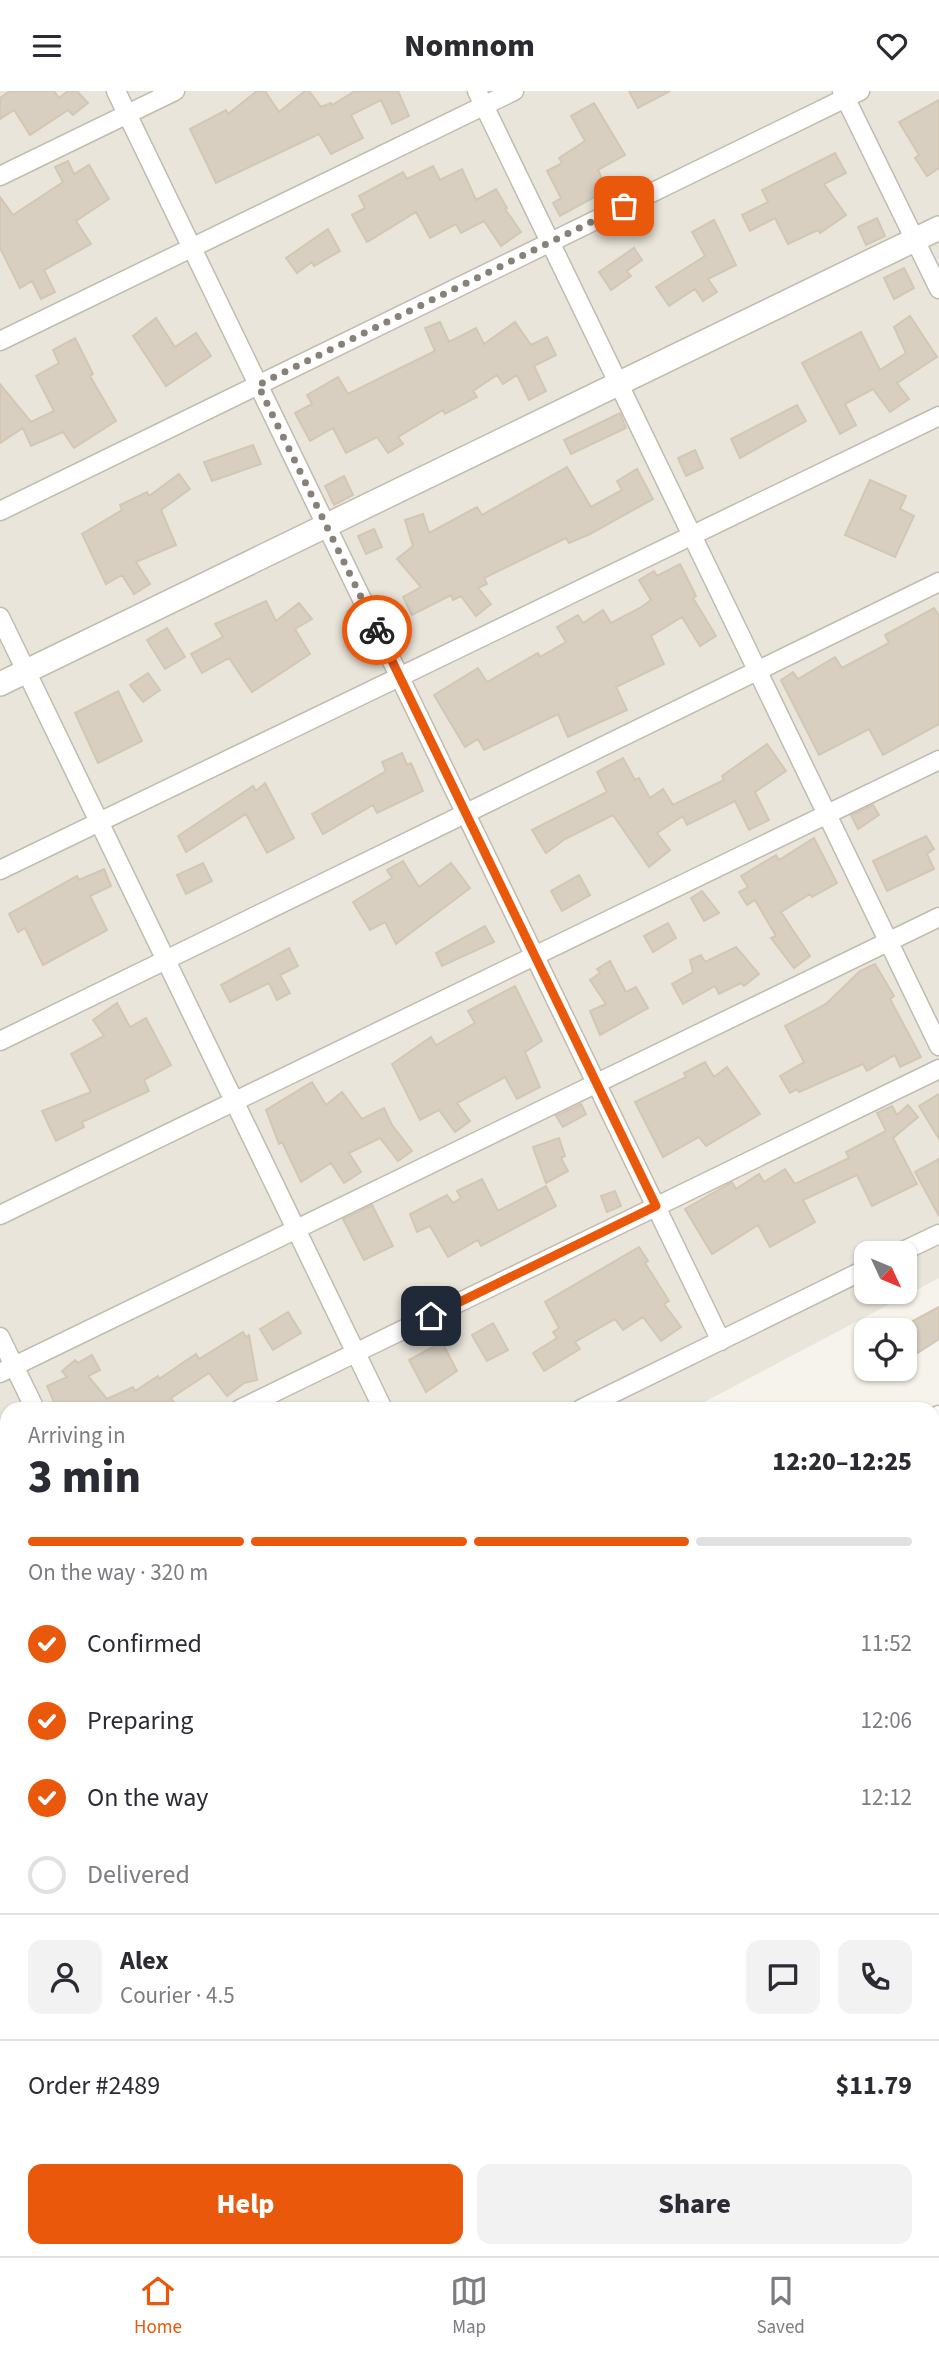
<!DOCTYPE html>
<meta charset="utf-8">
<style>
body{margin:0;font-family:"Source Sans 3",sans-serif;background:#f2f2f3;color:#2b2b33;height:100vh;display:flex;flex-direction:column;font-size:26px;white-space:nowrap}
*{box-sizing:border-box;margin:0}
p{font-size:23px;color:#7c7c81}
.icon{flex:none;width:38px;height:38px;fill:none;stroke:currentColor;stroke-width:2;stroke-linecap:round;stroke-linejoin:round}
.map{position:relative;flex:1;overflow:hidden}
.panel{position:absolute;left:0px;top:1311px;width:940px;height:856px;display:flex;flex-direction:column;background:#fff;border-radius:21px 21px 0 0;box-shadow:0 2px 5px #0004}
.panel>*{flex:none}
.needle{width:46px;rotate:134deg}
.fabs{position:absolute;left:854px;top:1150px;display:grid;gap:14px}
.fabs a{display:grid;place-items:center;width:63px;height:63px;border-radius:14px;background:#fff;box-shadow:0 2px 5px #0004;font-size:35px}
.pin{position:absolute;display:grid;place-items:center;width:60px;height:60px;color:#fff;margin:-30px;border-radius:14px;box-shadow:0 4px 10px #0006}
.courier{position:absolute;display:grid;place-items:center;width:70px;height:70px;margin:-35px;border:5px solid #ea580c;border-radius:50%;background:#fff;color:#222;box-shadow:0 2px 9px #0007}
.overview em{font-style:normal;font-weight:800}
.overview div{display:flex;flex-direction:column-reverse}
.overview{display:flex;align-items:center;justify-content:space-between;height:119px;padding:0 28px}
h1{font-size:46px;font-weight:800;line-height:52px}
.bar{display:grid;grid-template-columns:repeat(4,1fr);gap:10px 7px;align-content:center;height:84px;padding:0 28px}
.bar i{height:9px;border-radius:5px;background:#e1e1e2}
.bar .on{background:#ea580c}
.bar p{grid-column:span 4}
.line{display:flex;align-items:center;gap:18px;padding:0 28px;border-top:2px solid #e1e1e2}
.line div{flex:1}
.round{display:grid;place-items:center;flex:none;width:74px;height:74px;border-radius:14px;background:#f2f2f3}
ol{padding:0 28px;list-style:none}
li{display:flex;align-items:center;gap:21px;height:77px}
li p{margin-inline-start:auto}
li .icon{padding:7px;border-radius:50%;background:#ea580c;color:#fff;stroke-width:4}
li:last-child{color:#7c7c81}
li i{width:38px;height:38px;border:4px solid #e1e1e2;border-radius:50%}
.action{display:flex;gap:14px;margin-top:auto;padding:14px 28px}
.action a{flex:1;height:80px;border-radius:14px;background:#ea580c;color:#fff;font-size:28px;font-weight:800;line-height:80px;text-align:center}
.action a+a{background:#f2f2f3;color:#2b2b33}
header{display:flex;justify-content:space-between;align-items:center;height:91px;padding:0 28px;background:#fff;font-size:32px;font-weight:800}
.menu{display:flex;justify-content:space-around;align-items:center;height:98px;border-top:2px solid #e1e1e2;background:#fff;font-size:19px;color:#7c7c81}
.menu a{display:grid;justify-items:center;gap:4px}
.menu .on{color:#ea580c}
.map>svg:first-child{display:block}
.residential{fill:#eae5da;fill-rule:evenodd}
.building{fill:#d8cfc1;stroke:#d3c7b4;stroke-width:2}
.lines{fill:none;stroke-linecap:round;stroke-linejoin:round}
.minor-casing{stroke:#c2bbae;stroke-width:21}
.tertiary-casing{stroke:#c2bbae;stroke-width:26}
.minor{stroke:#fff;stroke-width:18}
.tertiary{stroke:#fff;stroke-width:23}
.done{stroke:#878178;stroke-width:7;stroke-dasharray:0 12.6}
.route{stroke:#ea580c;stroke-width:9}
</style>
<header><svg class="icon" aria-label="menu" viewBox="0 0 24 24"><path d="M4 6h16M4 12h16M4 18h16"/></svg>Nomnom<svg class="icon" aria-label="heart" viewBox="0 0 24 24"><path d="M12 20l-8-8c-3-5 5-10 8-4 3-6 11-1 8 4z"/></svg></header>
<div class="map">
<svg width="939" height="2165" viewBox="0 0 939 2165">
<rect width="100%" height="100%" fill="#f6f3ec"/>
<path class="residential" d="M 0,0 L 939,0 L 939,1187 L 691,1318 L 7,1318 L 7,1853 L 0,1860 ZM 866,1162 L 905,1162 L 905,1200 L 866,1200 Z
M 939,1465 L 939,2165 L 870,2165 L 865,2160 L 933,2160 L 933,1468 Z"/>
<path class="building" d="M 10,0 L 54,0 L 59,7 L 68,0 L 77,0 L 88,12 L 73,24 L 68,19 L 30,44 L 14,19 L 0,28 L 0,7 Z
M 257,0 L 265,0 L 279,21 L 305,0 L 309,0 L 321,16 L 331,12 L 332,14 L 355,0 L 398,0 L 409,25 L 392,33 L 381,9 L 351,24 L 363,47 L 331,63 L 319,43 L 216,92 L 190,38 L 226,19 L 228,23 Z
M 629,0 L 670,0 L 638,17 Z
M 939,9 L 939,77 L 927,85 L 915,67 L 919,64 L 899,31 Z
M 594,12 L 625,64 L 598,79 L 607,99 L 560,125 L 553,112 L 561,107 L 547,80 L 562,72 L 559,67 L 585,50 L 571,25 Z
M 835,62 L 846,82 L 824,93 L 846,124 L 820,142 L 818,139 L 788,153 L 775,127 L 750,140 L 742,124 L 768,111 L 762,99 Z
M 68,70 L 74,83 L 89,74 L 109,108 L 76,130 L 91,153 L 44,179 L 55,201 L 41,208 L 32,190 L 20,197 L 0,157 L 0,106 L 13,124 L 63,91 L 55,76 Z
M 433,75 L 440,89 L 462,78 L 476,109 L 496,98 L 507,117 L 505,118 L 521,141 L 501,155 L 484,130 L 461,142 L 456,133 L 430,147 L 416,121 L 367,151 L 352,124 L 365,117 L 359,105 L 403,81 L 407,88 Z
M 877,127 L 885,145 L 866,154 L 858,136 Z
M 714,129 L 736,174 L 708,188 L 717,201 L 703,210 L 695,198 L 669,215 L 656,196 L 705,165 L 692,141 Z
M 328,138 L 340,160 L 314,175 L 312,171 L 297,182 L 286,167 Z
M 634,157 L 642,169 L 627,180 L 631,185 L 611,199 L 599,181 Z
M 904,177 L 914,197 L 894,208 L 884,187 Z
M 910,225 L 937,266 L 897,292 L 909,308 L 890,321 L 873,298 L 845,313 L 856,334 L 840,343 L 802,272 L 861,241 L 880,279 L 906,262 L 894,236 Z
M 156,227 L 175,256 L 196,242 L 211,265 L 166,295 L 133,245 Z
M 440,231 L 449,251 L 476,237 L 484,253 L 515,231 L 531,254 L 547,246 L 556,264 L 534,275 L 546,300 L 529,309 L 517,284 L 503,293 L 497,284 L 473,300 L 477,306 L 445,323 L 443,319 L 398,346 L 403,353 L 388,362 L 377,346 L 346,362 L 333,337 L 310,350 L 295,322 L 312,313 L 307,304 L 338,286 L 348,303 L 435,260 L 425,237 Z
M 75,247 L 93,283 L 90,285 L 116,330 L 74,357 L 63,341 L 31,355 L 23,337 L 0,352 L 0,293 L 31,331 L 54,320 L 36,285 L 59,272 L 53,259 Z
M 797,314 L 806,330 L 740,367 L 731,348 Z
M 620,322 L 626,337 L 571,363 L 564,349 Z
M 253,354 L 261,373 L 212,390 L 204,371 Z
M 695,359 L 703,377 L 686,385 L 678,367 Z
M 567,376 L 591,416 L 622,399 L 617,390 L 637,378 L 653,408 L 590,443 L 569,452 L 566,447 L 484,487 L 487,493 L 478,497 L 491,513 L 476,525 L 461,505 L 453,509 L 451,504 L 412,524 L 403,506 L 421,496 L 397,468 L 413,455 L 405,429 L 423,423 L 429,442 L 477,416 L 482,424 Z
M 179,383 L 190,398 L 161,419 L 176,454 L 136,471 L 150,493 L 134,503 L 122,484 L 106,493 L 82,443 L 122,419 L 120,414 L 147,401 L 149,405 Z
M 344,385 L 353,404 L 334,414 L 325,395 Z
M 870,389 L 906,405 L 900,418 L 914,425 L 895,466 L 845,444 Z
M 374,438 L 382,456 L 366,463 L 358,445 Z
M 680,473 L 696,505 L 693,507 L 716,545 L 700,555 L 682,526 L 651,545 L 664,573 L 616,596 L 627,619 L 585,638 L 568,646 L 558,623 L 484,659 L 478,648 L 465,656 L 434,604 L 478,577 L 487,591 L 538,562 L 540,566 L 566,551 L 557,536 L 578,524 L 583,532 L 603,519 L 611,532 L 640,517 L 651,509 L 639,489 L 654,480 L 657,485 Z
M 266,510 L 276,530 L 299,512 L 312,528 L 295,538 L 310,563 L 252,601 L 229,567 L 202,582 L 191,563 L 223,546 L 215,533 Z
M 934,517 L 939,525 L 939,633 L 883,664 L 869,638 L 819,664 L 781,589 L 793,581 L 798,588 L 835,566 L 842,577 L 889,552 L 885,544 Z
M 167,537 L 185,566 L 165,578 L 147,549 Z
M 148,582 L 160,599 L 143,611 L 130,594 Z
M 118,600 L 142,650 L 98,672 L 75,622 Z
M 767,653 L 786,680 L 755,701 L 769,729 L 749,739 L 735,710 L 687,734 L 683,725 L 657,742 L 670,759 L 649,776 L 613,724 L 565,748 L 546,762 L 532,739 L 607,701 L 597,681 L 623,667 L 635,689 L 639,687 L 650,707 L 663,698 L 673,714 L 724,689 L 722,685 Z
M 402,662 L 407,674 L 411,672 L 423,700 L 377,722 L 373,714 L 323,743 L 312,723 L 386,680 L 382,671 Z
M 265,692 L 294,747 L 267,762 L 246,723 L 186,761 L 178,745 L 253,695 L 256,700 Z
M 873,714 L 879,724 L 858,738 L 851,724 Z
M 926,745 L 934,758 L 927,763 L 934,778 L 887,800 L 873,770 Z
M 814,747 L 837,792 L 812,806 L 810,803 L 781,821 L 810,865 L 794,877 L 771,847 L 776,845 L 755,809 L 747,814 L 739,801 L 748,796 L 741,785 L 776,764 L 779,769 Z
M 403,770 L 419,796 L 451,772 L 470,797 L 396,853 L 385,831 L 370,839 L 353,811 L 392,787 L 387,779 Z
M 203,772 L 212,790 L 186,803 L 177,784 Z
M 104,778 L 111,795 L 90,805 L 107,839 L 43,874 L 25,837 L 18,841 L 9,823 L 77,785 L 79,789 Z
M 579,784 L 590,804 L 562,820 L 551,800 Z
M 702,800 L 719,822 L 704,830 L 691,807 Z
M 668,832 L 676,847 L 653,861 L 644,845 Z
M 485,835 L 494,851 L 442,875 L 436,862 Z
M 736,856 L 759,883 L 744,895 L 741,892 L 719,903 L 715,895 L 683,913 L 672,893 L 693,881 L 690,869 L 701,864 L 705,871 Z
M 289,857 L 298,875 L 280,884 L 290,902 L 277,909 L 269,892 L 230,911 L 221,894 Z
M 610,870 L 626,901 L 636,896 L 648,917 L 600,944 L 590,920 L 606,913 L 590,889 L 600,882 L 597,878 Z
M 875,873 L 894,905 L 890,908 L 921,966 L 900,976 L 895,964 L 867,980 L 863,973 L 799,1001 L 797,998 L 790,1002 L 780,985 L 804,971 L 785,935 L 826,913 L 860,880 Z
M 515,895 L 542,950 L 525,961 L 540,996 L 517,1008 L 505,986 L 457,1012 L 470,1030 L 455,1041 L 439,1019 L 420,1029 L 392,973 L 431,946 L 436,954 L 475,932 L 468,920 Z
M 117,912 L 130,936 L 146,927 L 171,974 L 144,989 L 149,1000 L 82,1031 L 84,1036 L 56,1050 L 42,1020 L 91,1001 L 71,963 L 104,945 L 93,929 Z
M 705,971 L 714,986 L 727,976 L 760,1023 L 706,1055 L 699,1046 L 663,1066 L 635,1011 L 686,986 L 684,982 Z
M 312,991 L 326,1014 L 342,1001 L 362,1028 L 384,1017 L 392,1034 L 412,1060 L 398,1070 L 380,1047 L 349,1062 L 361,1081 L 344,1092 L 331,1072 L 301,1091 L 282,1051 L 279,1053 L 266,1019 Z
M 939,1003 L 939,1048 L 919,1015 Z
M 581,1013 L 586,1023 L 563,1036 L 556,1025 Z
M 908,1014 L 918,1026 L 893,1047 L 917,1093 L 872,1115 L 857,1084 L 803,1109 L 815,1131 L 770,1156 L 758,1134 L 712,1163 L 685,1118 L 732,1091 L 736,1098 L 759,1083 L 764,1091 L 785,1078 L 795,1093 L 849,1067 L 846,1061 L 886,1040 L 877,1022 L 892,1015 L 897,1024 Z
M 559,1047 L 565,1065 L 561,1067 L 568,1080 L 546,1092 L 533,1056 Z
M 939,1068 L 939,1125 L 915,1081 Z
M 482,1088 L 498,1120 L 546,1095 L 556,1115 L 481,1155 L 478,1149 L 448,1166 L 430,1135 L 417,1141 L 410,1123 L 447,1104 L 453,1112 L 461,1107 L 457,1100 Z
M 615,1100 L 621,1115 L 607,1121 L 601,1105 Z
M 372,1114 L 393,1155 L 364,1169 L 343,1128 Z
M 639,1156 L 648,1170 L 645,1172 L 669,1210 L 664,1213 L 681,1236 L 661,1250 L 643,1226 L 623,1239 L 615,1228 L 575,1251 L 580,1258 L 544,1280 L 533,1262 L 557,1247 L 553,1241 L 559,1237 L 545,1211 Z
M 939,1216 L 939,1248 L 905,1270 L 905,1243 L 916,1236 L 913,1230 Z
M 288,1221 L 301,1242 L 273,1259 L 260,1238 Z
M 493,1232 L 508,1259 L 487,1270 L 472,1244 Z
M 243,1241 L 246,1246 L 249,1244 L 257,1289 L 244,1292 L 227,1305 L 209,1282 L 171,1307 L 178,1318 L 57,1318 L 47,1295 L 67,1286 L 62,1280 L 75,1269 L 78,1272 L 92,1264 L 100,1279 L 88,1285 L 107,1308 L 133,1296 L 135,1300 L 158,1285 L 159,1288 L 196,1263 L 199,1268 Z
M 442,1251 L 457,1280 L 426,1301 L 409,1269 Z"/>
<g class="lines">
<defs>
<path id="minor" d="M 116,0 L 721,1250
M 477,0 L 939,955
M 842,0 L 939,198
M 0,85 L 175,0
M 0,250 L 514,0
M 0,420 L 860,0
M 0,526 L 383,1318
M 0,779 L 939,325
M 0,950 L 939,491
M 0,1124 L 939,669
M 899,1162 L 939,1143
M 0,1246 L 35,1318
M 0,1282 L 939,826
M 240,1318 L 939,978
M 581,1318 L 866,1178
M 933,1327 L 939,1324
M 0,1434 L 7,1431
M 0,1602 L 7,1599
M 278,2160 L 278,2165
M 437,2160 L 440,2165"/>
<path id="tertiary" d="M 0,593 L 939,137"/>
</defs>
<use href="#minor" class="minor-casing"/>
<use href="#tertiary" class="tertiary-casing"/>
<use href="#minor" class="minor"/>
<use href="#tertiary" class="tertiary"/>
</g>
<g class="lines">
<path class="done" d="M 377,539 L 258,294 L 624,115"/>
<path class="route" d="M 377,539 L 656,1115 L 431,1225"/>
</g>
</svg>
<div class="fabs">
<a><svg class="needle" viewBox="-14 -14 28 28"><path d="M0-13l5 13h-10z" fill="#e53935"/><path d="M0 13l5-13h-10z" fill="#7c7c81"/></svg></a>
<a><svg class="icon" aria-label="locate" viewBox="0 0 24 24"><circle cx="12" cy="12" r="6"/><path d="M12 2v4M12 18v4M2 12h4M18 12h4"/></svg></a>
</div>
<div class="pin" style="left:624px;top:115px;background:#ea580c"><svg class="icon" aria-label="bag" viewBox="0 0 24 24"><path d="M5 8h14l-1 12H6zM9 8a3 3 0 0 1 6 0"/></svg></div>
<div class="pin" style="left:431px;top:1225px;background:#1f2937"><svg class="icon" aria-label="home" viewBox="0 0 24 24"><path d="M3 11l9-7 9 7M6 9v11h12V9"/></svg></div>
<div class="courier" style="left:377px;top:539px"><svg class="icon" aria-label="bike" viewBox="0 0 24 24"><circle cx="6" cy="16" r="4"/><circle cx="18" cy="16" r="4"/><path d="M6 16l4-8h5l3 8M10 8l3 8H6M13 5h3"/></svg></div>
<section class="panel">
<div class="overview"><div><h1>3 min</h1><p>Arriving in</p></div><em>12:20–12:25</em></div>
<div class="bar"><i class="on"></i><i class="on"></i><i class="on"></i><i></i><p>On the way · 320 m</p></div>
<ol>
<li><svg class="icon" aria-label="check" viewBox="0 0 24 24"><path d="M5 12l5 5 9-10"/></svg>Confirmed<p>11:52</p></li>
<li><svg class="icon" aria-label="check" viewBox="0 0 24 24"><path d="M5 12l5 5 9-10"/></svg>Preparing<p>12:06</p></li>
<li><svg class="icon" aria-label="check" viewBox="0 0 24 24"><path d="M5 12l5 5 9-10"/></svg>On the way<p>12:12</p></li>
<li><i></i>Delivered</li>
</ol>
<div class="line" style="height:126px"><a class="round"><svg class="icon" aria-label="person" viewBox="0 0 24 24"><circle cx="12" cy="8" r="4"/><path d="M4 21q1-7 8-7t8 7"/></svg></a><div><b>Alex</b><p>Courier · 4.5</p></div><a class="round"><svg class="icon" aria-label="chat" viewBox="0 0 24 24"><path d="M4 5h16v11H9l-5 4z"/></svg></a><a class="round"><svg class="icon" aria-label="phone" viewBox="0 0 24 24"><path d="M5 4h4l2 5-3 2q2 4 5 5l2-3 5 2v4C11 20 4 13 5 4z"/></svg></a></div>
<div class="line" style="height:91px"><div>Order #2489</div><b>$11.79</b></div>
<div class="action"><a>Help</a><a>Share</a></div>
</section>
</div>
<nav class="menu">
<a class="on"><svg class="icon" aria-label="home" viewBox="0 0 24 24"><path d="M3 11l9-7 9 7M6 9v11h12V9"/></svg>Home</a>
<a><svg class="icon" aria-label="map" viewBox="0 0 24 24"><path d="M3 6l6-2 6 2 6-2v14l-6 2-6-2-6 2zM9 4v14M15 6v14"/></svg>Map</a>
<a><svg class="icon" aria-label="saved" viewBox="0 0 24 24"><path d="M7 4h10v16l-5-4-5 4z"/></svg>Saved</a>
</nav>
